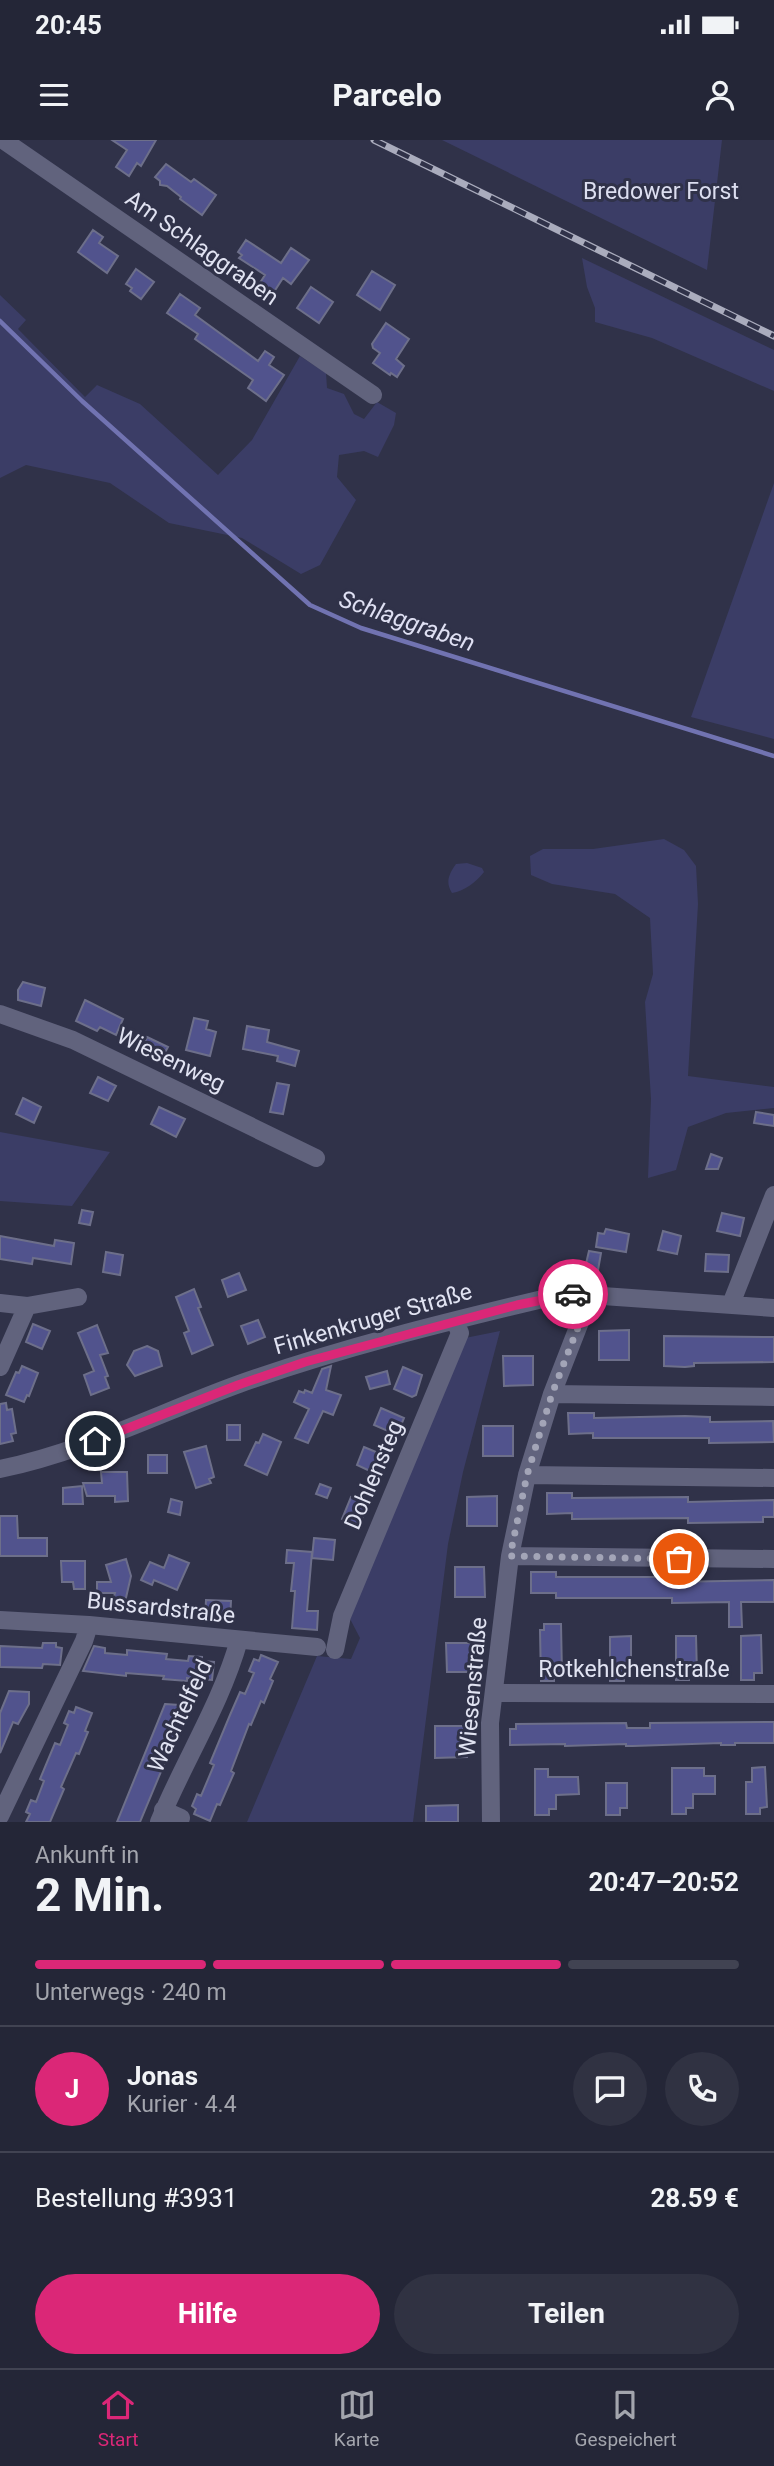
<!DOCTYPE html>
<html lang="de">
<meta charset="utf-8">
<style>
body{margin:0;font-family:Roboto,sans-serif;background:#303242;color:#f1f3f6;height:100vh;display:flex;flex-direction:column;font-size:26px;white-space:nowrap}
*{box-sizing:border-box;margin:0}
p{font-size:23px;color:#a3a5ad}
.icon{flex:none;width:38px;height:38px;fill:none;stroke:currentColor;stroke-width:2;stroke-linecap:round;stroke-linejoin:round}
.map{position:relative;height:1682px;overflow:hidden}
.side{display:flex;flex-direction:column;background:#242637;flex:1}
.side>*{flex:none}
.pin{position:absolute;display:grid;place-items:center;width:60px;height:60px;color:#fff;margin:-30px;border:4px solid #fff;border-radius:50%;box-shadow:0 2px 7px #0007}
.courier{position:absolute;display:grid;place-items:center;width:70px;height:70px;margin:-35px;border:5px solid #db2777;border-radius:50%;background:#fff;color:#222;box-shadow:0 2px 9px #0007}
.overview em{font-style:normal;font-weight:700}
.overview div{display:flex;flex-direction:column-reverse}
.overview{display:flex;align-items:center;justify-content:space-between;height:119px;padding:0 35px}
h1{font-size:46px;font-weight:700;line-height:52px}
.bar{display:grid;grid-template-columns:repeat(4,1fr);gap:10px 7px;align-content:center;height:84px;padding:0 35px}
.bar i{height:9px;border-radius:5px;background:#414352}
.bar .current{background:#db2777}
.bar p{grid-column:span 4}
.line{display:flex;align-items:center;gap:18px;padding:0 35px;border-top:2px solid #414352}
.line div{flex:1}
.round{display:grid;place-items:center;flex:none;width:74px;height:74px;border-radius:37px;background:#303242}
.primary-button{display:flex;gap:14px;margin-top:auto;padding:14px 35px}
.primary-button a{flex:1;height:80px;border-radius:42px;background:#db2777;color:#fff;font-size:28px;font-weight:700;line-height:80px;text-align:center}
.primary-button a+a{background:#303242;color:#f1f3f6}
.status{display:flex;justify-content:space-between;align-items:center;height:49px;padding:0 35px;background:#242637;direction:ltr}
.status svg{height:19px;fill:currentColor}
header{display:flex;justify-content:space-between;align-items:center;height:91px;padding:0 35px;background:#242637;font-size:32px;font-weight:700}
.dock{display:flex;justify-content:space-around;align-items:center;height:98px;border-top:2px solid #414352;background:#242637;font-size:19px;color:#a3a5ad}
.dock a{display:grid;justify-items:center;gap:4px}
.dock .current{color:#db2777}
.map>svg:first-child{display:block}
.green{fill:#3b3d66}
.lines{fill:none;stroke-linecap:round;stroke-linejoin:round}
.stream{stroke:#7173b1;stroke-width:4.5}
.building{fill:#51538d;stroke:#6d6f8a;stroke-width:2}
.minor{stroke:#61637d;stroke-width:18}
.rail-casing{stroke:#aaacbd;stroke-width:7}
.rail{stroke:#303249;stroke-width:4.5;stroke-dasharray:13;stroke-linecap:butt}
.done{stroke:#a3a5b7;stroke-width:7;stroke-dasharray:0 12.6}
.route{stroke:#db2777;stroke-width:9}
.labels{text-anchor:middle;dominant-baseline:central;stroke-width:6;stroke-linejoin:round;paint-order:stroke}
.park-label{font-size:23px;fill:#dcdef0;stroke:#303249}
.street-label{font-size:23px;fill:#e1e3f2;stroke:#303249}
.water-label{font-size:24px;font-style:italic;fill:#dfe0f3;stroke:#303249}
</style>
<div class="status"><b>20:45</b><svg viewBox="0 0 49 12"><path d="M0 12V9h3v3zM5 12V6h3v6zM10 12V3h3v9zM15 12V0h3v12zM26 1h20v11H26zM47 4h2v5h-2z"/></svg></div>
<header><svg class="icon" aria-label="menu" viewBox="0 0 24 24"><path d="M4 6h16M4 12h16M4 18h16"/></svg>Parcelo<svg class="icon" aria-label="person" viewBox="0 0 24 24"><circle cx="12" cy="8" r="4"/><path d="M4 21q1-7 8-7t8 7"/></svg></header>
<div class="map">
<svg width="774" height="1682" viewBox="0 0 774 1682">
<rect width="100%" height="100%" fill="#303249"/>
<path class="green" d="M 442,0 L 722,0 L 707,130 Z
M 582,118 L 774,210 L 774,251 L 652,198 L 595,182 L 595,168 L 587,147 Z
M 0,155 L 26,180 L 18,189 L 85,257 L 97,245 L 140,264 L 218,335 L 252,300 L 300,216 L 326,233 L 327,248 L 344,254 L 354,274 L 364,279 L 377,262 L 396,273 L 394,285 L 378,317 L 364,311 L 339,315 L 337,337 L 356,360 L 320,425 L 301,434 L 242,398 L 169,383 L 110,343 L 26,325 L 0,338 Z
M 774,343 L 774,599 L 691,577 Z
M 664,699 L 684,710 L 696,726 L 698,764 L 688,936 L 774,947 L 774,968 L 726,973 L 688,987 L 676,1030 L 648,1038 L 651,959 L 645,862 L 653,834 L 650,778 L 615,754 L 552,744 L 531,735 L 530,716 L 543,709 L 593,709 Z
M 467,723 L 482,728 L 484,732 C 476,742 465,751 452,753 C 445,742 449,734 456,724 Z
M 0,992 L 110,1012 L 72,1066 L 0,1061 Z
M 500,1191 L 463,1332 L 448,1404 L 413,1682 L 247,1682 L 317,1516 L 351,1519 L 360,1498 L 348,1475 L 465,1198 Z"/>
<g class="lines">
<path class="stream" d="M 0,181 L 82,261 L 310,465 L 361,488 L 774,616"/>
</g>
<path class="building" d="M 112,0 L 156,0 L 141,26 L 137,23 L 129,36 L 116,27 L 127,10 Z
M 166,24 L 191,42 L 194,39 L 216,55 L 202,75 L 180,59 L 181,57 L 167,46 L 160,45 L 160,41 L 155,37 Z
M 93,90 L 103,97 L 99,103 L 118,116 L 107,133 L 78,112 Z
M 246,100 L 281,123 L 291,108 L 309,120 L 291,144 L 283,138 L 270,158 L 256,149 L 265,135 L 239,118 L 242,115 L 238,112 Z
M 136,129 L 154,142 L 141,159 L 130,151 L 132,148 L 126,144 Z
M 372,131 L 395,145 L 380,170 L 357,155 Z
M 311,147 L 333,162 L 319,183 L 297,168 Z
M 180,154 L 200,168 L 195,175 L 258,221 L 265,211 L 274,217 L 269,225 L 284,235 L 266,261 L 248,248 L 253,240 L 195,199 L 198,194 L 167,173 Z
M 386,183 L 409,199 L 396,219 L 404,226 L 397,237 L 391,233 L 390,235 L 373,223 L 380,213 L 373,208 L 372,204 Z
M 23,842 L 45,848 L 41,866 L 18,860 L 18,850 Z
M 85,860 L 123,879 L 116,895 L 100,887 L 97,891 L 76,881 Z
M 194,878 L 208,881 L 206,889 L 216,892 L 210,916 L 186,910 Z
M 247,886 L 269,890 L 267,902 L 299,911 L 295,926 L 277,921 L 278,916 L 243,909 Z
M 147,897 L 168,907 L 161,920 L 141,911 Z
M 98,937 L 116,946 L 108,961 L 90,953 Z
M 277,943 L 289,945 L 283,974 L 270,972 Z
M 23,958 L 41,967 L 34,983 L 16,974 Z
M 159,967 L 185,979 L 176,997 L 151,984 Z
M 756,972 L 774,975 L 774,986 L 754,983 Z
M 711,1014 L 722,1018 L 718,1029 L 706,1029 Z
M 82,1070 L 93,1072 L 90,1085 L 79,1083 Z
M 722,1073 L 744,1078 L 740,1096 L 717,1091 Z
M 606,1089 L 629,1094 L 626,1112 L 596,1107 L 598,1093 L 604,1094 Z
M 663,1091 L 681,1096 L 677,1114 L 658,1110 Z
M 0,1096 L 54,1106 L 55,1100 L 74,1103 L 71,1124 L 33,1118 L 32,1124 L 0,1119 Z
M 589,1111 L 601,1113 L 598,1130 L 585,1128 Z
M 106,1112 L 123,1115 L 120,1135 L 103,1132 Z
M 706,1114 L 729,1115 L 728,1132 L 705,1131 Z
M 239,1133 L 246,1150 L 228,1157 L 222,1140 Z
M 194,1149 L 201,1167 L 198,1168 L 213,1205 L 192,1214 L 184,1193 L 189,1191 L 176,1157 Z
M 258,1180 L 265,1197 L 248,1204 L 241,1186 Z
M 33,1184 L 50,1191 L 42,1209 L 26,1202 Z
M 97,1185 L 108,1213 L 100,1215 L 108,1236 L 105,1237 L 109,1248 L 91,1255 L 84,1235 L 94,1231 L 78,1193 Z
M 629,1190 L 629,1220 L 599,1220 L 599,1191 Z
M 664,1196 L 774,1197 L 774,1222 L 694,1223 L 694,1226 L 685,1227 L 664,1226 Z
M 147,1206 L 158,1211 L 162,1226 L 135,1236 L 127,1225 L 134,1211 Z
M 503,1216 L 533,1216 L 533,1245 L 504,1246 Z
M 22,1226 L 38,1233 L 29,1256 L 27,1255 L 24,1262 L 6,1255 L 16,1232 L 19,1233 Z
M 331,1226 L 326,1250 L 341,1255 L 333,1275 L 323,1271 L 308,1303 L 295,1298 L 309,1269 L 294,1262 L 299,1251 L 304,1253 L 305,1250 L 312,1253 L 322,1229 Z
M 403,1227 L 422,1235 L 416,1255 L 412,1257 L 394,1249 Z
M 387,1231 L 390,1244 L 370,1249 L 366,1237 Z
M 6,1263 L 7,1270 L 12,1269 L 16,1293 L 11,1294 L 13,1301 L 0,1304 L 0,1264 Z
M 381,1268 L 404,1278 L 397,1295 L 374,1285 Z
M 568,1273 L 594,1273 L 594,1278 L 685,1276 L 710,1277 L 710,1282 L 773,1281 L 774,1302 L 709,1303 L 709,1298 L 593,1298 L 593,1293 L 569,1294 Z
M 227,1285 L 240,1285 L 240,1300 L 227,1300 Z
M 483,1286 L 513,1286 L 513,1316 L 483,1316 Z
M 263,1294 L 281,1302 L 267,1335 L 245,1325 L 256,1302 L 259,1303 Z
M 206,1306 L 214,1337 L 209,1339 L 211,1343 L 196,1348 L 184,1312 Z
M 364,1307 L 388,1317 L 378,1340 L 367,1336 L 370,1331 L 357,1325 Z
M 148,1315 L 167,1315 L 167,1333 L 148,1333 Z
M 101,1332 L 127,1332 L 128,1361 L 115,1362 L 115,1356 L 87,1356 L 83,1343 L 102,1343 Z
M 320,1344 L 331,1348 L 327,1358 L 316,1354 Z
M 82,1346 L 83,1364 L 63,1364 L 63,1348 Z
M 547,1353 L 572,1353 L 572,1358 L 688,1357 L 688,1362 L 774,1360 L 774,1377 L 763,1377 L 763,1382 L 688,1383 L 688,1378 L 572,1379 L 572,1373 L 547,1374 Z
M 497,1356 L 497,1386 L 467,1386 L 467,1357 Z
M 351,1357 L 368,1364 L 359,1386 L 342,1379 Z
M 171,1359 L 182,1362 L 180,1375 L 168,1372 Z
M 0,1376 L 17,1376 L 18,1398 L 47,1398 L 47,1416 L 0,1416 Z
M 314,1398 L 335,1400 L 333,1420 L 312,1418 Z
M 287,1410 L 312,1412 L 307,1471 L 318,1471 L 317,1490 L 292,1488 L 295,1451 L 291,1451 L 294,1423 L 286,1423 Z
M 169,1415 L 189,1423 L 177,1450 L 154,1440 L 152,1445 L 141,1440 L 150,1422 L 164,1428 Z
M 126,1419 L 131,1436 L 125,1462 L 113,1460 L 115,1453 L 97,1453 L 97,1442 L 111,1442 L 106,1425 Z
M 61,1421 L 85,1421 L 85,1449 L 74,1449 L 73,1442 L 62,1442 Z
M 455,1427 L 484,1427 L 485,1457 L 455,1457 Z
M 531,1432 L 556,1432 L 556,1437 L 672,1437 L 672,1442 L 774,1440 L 774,1462 L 741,1462 L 742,1487 L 729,1487 L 729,1462 L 672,1463 L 672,1458 L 556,1458 L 556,1453 L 531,1453 Z
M 206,1460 L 231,1461 L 230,1480 L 205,1478 Z
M 544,1484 L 561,1484 L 562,1535 L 554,1535 L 554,1541 L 541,1541 L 540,1490 L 544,1490 Z
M 761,1495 L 762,1533 L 754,1533 L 754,1540 L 741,1540 L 741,1496 Z
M 631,1496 L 631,1534 L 624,1534 L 624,1541 L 610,1541 L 610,1497 Z
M 676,1496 L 696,1496 L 697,1534 L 689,1534 L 689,1540 L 676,1540 Z
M 43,1503 L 56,1503 L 56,1507 L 62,1508 L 60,1525 L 43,1524 L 42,1528 L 0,1527 L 0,1506 L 42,1508 Z
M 446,1503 L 476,1503 L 476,1532 L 447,1532 Z
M 94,1506 L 105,1508 L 105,1513 L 127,1515 L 127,1510 L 167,1514 L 166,1519 L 188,1521 L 189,1516 L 202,1517 L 202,1521 L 214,1522 L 212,1540 L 187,1538 L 187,1541 L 163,1539 L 164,1536 L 126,1533 L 126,1536 L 83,1531 Z
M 261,1515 L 278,1522 L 270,1539 L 273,1541 L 264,1563 L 261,1561 L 251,1585 L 249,1584 L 231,1631 L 234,1633 L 220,1665 L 217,1664 L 210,1681 L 194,1674 L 196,1669 L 192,1666 L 197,1654 L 201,1656 L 214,1625 L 210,1623 L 230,1575 L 240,1552 L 245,1554 L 254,1533 L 249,1531 L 254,1519 L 259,1521 Z
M 9,1551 L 29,1552 L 29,1564 L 18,1584 L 13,1582 L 0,1613 L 0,1573 Z
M 165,1564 L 179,1565 L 176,1584 L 180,1586 L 140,1682 L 117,1682 Z
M 76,1567 L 92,1573 L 85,1591 L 88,1592 L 79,1614 L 76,1613 L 61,1647 L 64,1649 L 50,1682 L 26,1682 L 30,1674 L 26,1672 L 31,1660 L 36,1662 L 44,1641 L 40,1639 L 55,1603 L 60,1605 L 68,1585 L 64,1583 L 69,1571 L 74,1573 Z
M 774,1582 L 774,1603 L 735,1603 L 735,1605 L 721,1605 L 721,1603 L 633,1606 L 626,1606 L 626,1604 L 565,1606 L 565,1604 L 510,1605 L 510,1589 L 516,1589 L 516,1584 L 626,1583 L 627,1588 L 650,1588 L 650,1583 Z
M 435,1586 L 467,1586 L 467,1617 L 435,1618 Z
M 765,1627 L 767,1667 L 760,1668 L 760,1674 L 746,1674 L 746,1642 L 752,1642 L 752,1628 Z
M 672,1628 L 704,1628 L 704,1636 L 715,1636 L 715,1654 L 693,1654 L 693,1668 L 686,1668 L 686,1674 L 672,1674 Z
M 535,1629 L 548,1629 L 548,1637 L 578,1637 L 579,1654 L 556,1655 L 556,1669 L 549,1669 L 549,1675 L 535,1675 Z
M 606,1643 L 627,1643 L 627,1668 L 620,1668 L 620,1675 L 606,1675 Z
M 458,1665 L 458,1682 L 426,1682 L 426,1666 Z"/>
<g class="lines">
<path class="minor" d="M 3,0 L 373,255
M 0,874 L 73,900 L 316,1018
M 0,1163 L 27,1166 L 78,1157
M 731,1164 L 774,1055
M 0,1227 L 27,1166
M 552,1254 L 774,1257
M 0,1329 C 83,1312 159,1273 239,1244 C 340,1208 446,1182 551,1157 L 574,1154 L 774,1168
M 527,1335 L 774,1338
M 510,1416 L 774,1419
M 0,1480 L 89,1485 L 317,1507
M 335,1510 L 342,1476 L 460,1193 L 455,1181
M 494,1553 L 774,1554
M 163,1670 L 181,1678 L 179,1682
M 0,1676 L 84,1501 L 89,1485
M 159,1682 C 184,1621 221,1564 239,1500
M 491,1682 L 490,1583 L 510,1416 L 527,1335 L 552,1254 L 582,1177 L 581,1167 L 574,1154"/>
<defs>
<path id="rail" d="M 374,0 L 774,196"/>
</defs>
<use href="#rail" class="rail-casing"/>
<use href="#rail" class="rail"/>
</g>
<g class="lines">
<path class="done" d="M 573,1154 L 581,1167 L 582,1177 L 552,1254 L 527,1335 L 510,1416 L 679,1419"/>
<path class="route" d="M 95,1301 L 238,1245 L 305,1222 L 517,1165 L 573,1154"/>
</g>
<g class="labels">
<g class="park-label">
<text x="661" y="51">Bredower Forst</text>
</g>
<g class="street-label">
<text transform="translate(202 108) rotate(35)">Am Schlaggraben</text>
<text transform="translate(171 920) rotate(26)">Wiesenweg</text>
<text transform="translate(373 1179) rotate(-16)">Finkenkruger Straße</text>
<text transform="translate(374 1335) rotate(-67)">Dohlensteg</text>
<text transform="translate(161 1468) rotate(6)">Bussardstraße</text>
<text x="634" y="1529">Rotkehlchenstraße</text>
<text transform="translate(473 1547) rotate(-85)">Wiesenstraße</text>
<text transform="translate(180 1576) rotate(-65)">Wachtelfeld</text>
</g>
<g class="water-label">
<text transform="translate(407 481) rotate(19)">Schlaggraben</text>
</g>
</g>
</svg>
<div class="pin" style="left:679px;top:1419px;background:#ea580c"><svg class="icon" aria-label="bag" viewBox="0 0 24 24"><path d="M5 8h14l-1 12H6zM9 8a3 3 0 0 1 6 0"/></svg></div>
<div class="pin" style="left:95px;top:1301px;background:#1f2937"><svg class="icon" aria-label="home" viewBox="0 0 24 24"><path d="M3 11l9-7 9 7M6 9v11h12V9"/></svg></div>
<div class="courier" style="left:573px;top:1154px"><svg class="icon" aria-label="car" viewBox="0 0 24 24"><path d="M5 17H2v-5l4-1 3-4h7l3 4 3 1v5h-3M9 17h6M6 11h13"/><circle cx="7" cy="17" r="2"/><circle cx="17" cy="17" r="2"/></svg></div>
</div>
<section class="side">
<div class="overview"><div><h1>2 Min.</h1><p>Ankunft in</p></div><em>20:47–20:52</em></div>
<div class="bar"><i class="current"></i><i class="current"></i><i class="current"></i><i></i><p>Unterwegs · 240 m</p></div>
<div class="line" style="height:126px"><b class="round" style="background:#db2777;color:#fff">J</b><div><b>Jonas</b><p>Kurier · 4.4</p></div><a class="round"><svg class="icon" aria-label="chat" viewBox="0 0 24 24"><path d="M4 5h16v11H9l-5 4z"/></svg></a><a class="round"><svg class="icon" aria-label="phone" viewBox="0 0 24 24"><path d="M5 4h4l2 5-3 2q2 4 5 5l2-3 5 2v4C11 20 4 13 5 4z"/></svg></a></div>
<div class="line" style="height:91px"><div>Bestellung #3931</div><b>28.59 €</b></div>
<div class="primary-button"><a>Hilfe</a><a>Teilen</a></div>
</section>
<nav class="dock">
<a class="current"><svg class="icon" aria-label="home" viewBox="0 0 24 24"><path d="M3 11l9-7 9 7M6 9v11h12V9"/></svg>Start</a>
<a><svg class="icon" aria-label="map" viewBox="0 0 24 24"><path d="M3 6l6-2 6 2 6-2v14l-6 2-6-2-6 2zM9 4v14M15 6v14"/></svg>Karte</a>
<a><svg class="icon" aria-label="saved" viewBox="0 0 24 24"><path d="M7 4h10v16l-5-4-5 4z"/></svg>Gespeichert</a>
</nav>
